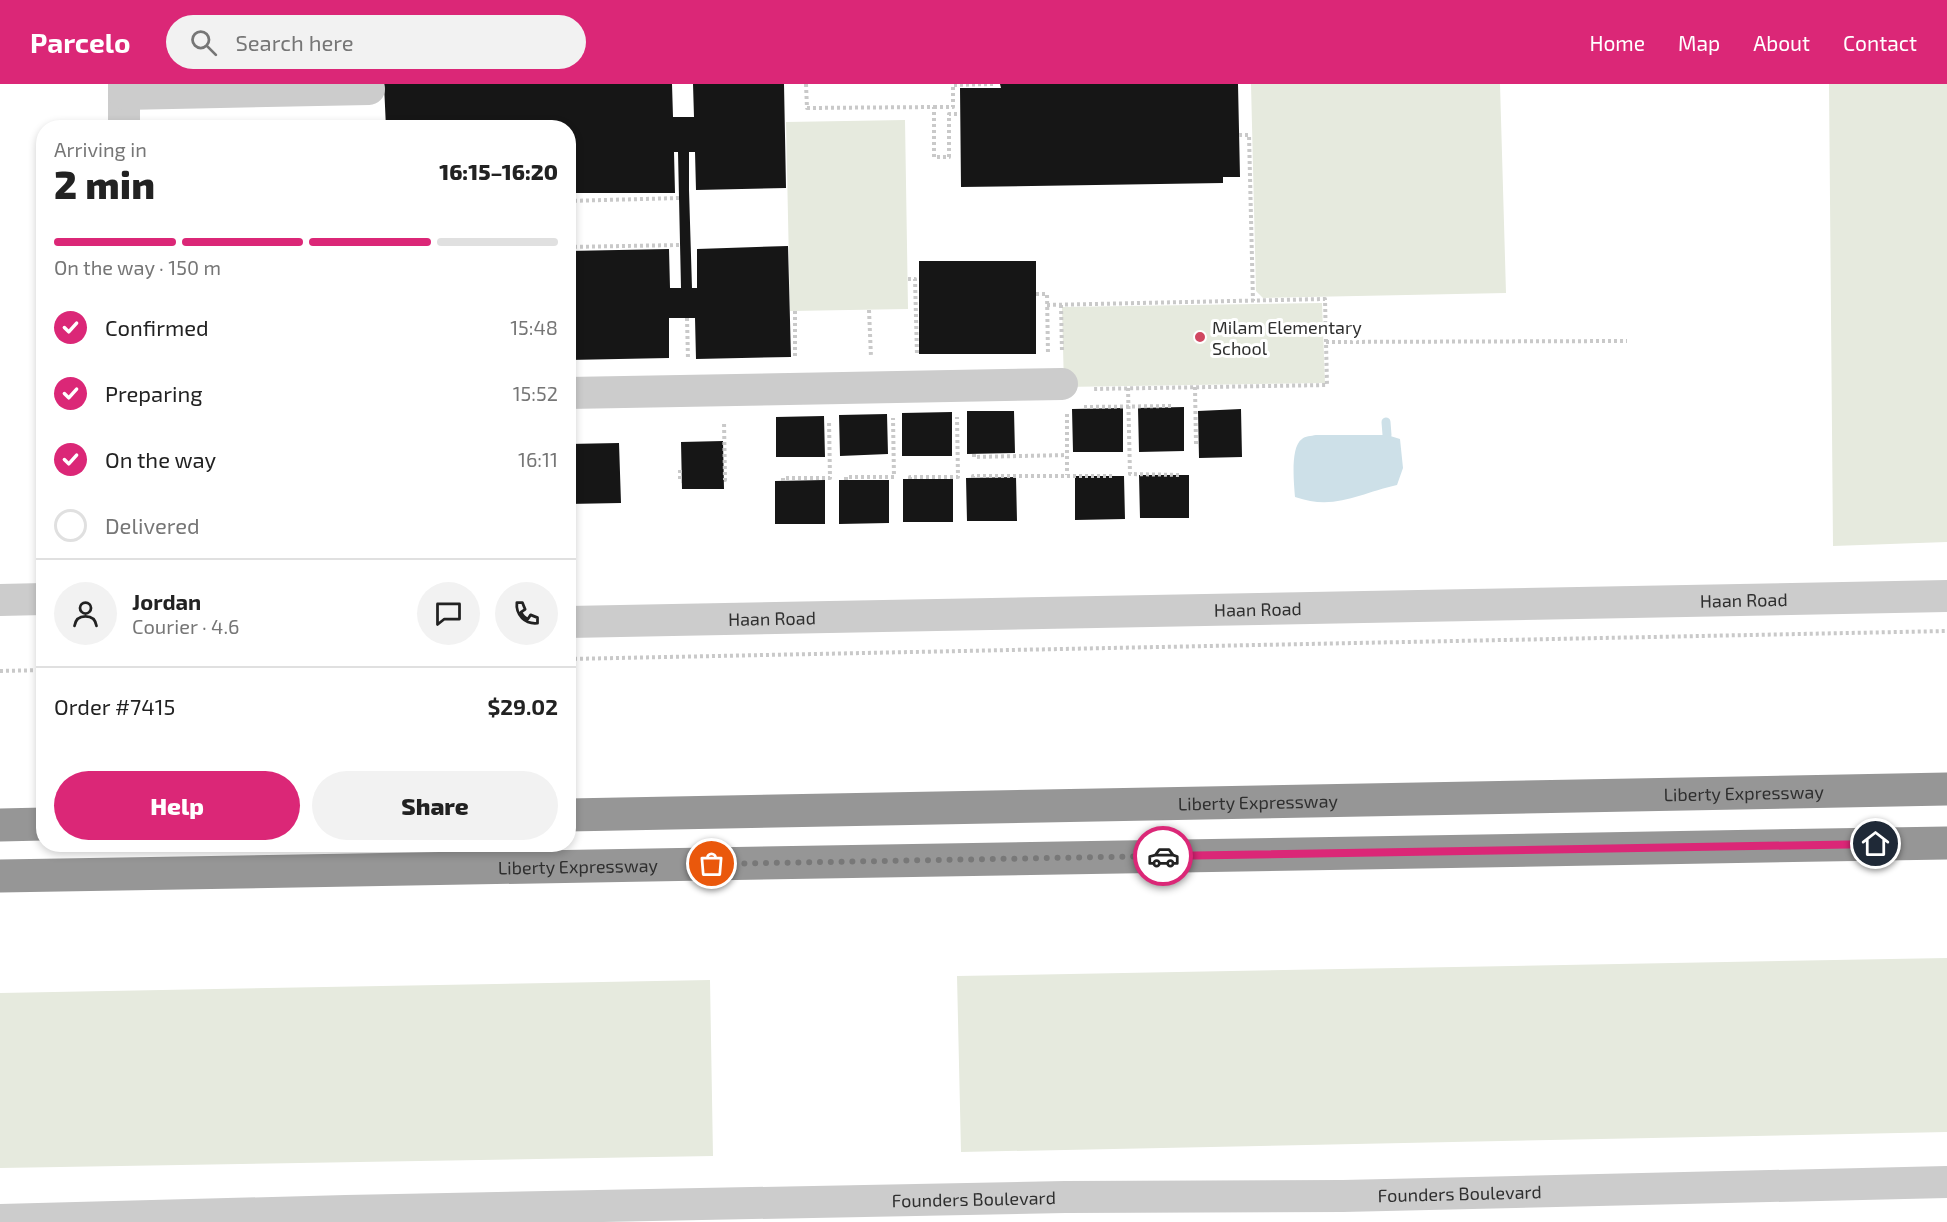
<!DOCTYPE html>
<meta charset="utf-8">
<style>
body{margin:0;font-family:"Exo 2",sans-serif;background:#f2f2f2;color:#222;height:100vh;display:flex;flex-direction:column;font-size:22px;white-space:nowrap}
*{box-sizing:border-box;margin:0}
p{font-size:20px;color:#767676}
.icon{flex:none;width:33px;height:33px;fill:none;stroke:currentColor;stroke-width:2;stroke-linecap:round;stroke-linejoin:round}
.map{position:relative;flex:1;overflow:hidden}
.drawer{position:absolute;left:36px;top:36px;width:540px;height:732px;display:flex;flex-direction:column;background:#fff;border-radius:24px;box-shadow:0 3px 9px #0003}
.drawer>*{flex:none}
.pin{position:absolute;display:grid;place-items:center;width:51px;height:51px;color:#fff;margin:-26px;border:3px solid #fff;border-radius:50%;box-shadow:0 2px 6px #0007}
.courier{position:absolute;display:grid;place-items:center;width:60px;height:60px;margin:-30px;border:4px solid #db2777;border-radius:50%;background:#fff;color:#222;box-shadow:0 2px 8px #0007}
.head em{font-style:normal;font-weight:800}
.head div{display:flex;flex-direction:column-reverse}
.head{display:flex;align-items:center;justify-content:space-between;height:102px;padding:0 18px}
h1{font-size:39px;font-weight:800;line-height:45px}
.bar{display:grid;grid-template-columns:repeat(4,1fr);gap:9px 6px;align-content:center;height:72px;padding:0 18px}
.bar i{height:8px;border-radius:4px;background:#e0e0e0}
.bar .active{background:#db2777}
.bar p{grid-column:span 4}
.line{display:flex;align-items:center;gap:15px;padding:0 18px;border-top:2px solid #e0e0e0}
.line div{flex:1}
.round{display:grid;place-items:center;flex:none;width:63px;height:63px;border-radius:32px;background:#f2f2f2}
ol{padding:0 18px;list-style:none}
li{display:flex;align-items:center;gap:18px;height:66px}
li p{margin-inline-start:auto}
li .icon{padding:6px;border-radius:50%;background:#db2777;color:#fff;stroke-width:4}
li:last-child{color:#767676}
li i{width:33px;height:33px;border:3px solid #e0e0e0;border-radius:50%}
.cta{display:flex;gap:12px;margin-top:auto;padding:12px 18px}
.cta a{flex:1;height:69px;border-radius:36px;background:#db2777;color:#fff;font-size:24px;font-weight:800;line-height:69px;text-align:center}
.cta a+a{background:#f2f2f2;color:#222}
header{display:flex;align-items:center;gap:36px;box-sizing:border-box;height:84px;padding:0 30px;background:#db2777;color:#fff}
header strong{font-size:28px}
nav{display:flex;gap:33px;margin-inline-start:auto;font-size:21px}
.search{width:420px;height:54px;background:#f2f2f2;display:flex;align-items:center;gap:15px;box-sizing:border-box;padding:0 21px;border-radius:33px;color:#767676;font-size:22px}
.map>svg:first-child{display:block}
.green{fill:#e6eade}
.water{fill:#cde0e8}
.lines{fill:none;stroke-linecap:round;stroke-linejoin:round}
.stream{stroke:#cde0e8;stroke-width:9}
.building{fill:#161616}
.path{stroke:#c9c9c9;stroke-width:4;stroke-dasharray:3 3;stroke-linecap:butt}
.minor{stroke:#ccc;stroke-width:32}
.highway{stroke:#969696;stroke-width:33}
.done{stroke:#787878;stroke-width:6;stroke-dasharray:0 10.8}
.route{stroke:#db2777;stroke-width:8}
.poi-dot{fill:#d04761;stroke:#fff;stroke-width:2}
.labels{text-anchor:middle;dominant-baseline:central;stroke-width:6;stroke-linejoin:round;paint-order:stroke}
.poi-label{font-size:18px;fill:#2f2f2f;stroke:#fff;text-anchor:start}
.street-label{font-size:18px;fill:#2f2f2f;stroke:#fff}
</style>
<header>
<strong>Parcelo</strong>
<div class="search"><svg class="icon" aria-label="search" viewBox="0 0 24 24"><circle cx="10" cy="10" r="6"/><path d="M15 15l6 6"/></svg>Search here</div>
<nav><a>Home</a><a>Map</a><a>About</a><a>Contact</a></nav>
</header>
<div class="map">
<svg width="1947" height="1138" viewBox="0 0 1947 1138">
<rect width="100%" height="100%" fill="#fff"/>
<path class="green" d="M 1251,0 L 1500,0 L 1506,209 L 1263,214 L 1256,207 Z
M 1829,0 L 1947,0 L 1947,458 L 1833,462 Z
M 905,36 L 908,225 L 790,227 L 786,38 Z
M 1322,219 L 1325,299 L 1064,303 L 1062,223 Z
M 1947,874 L 1947,1048 L 961,1068 L 957,892 Z
M 710,896 L 713,1072 L 0,1084 L 0,909 Z"/>
<path class="water" d="M 1316,351 L 1387,351 L 1400,355 L 1403,384 L 1397,401 C 1360,409 1335,427 1295,413 C 1294,399 1290,363 1302,355 C 1305,352 1311,352 1316,351 Z"/>
<g class="lines">
<path class="stream" d="M 1386,338 L 1387,351"/>
</g>
<path class="building" d="M 384,0 L 672,0 L 673,33 L 694,33 L 693,0 L 784,0 L 786,104 L 696,106 L 695,68 L 689,68 L 689,106 L 692,204 L 697,204 L 697,165 L 788,162 L 791,273 L 696,275 L 695,234 L 669,234 L 669,274 L 568,276 L 568,167 L 669,165 L 670,204 L 681,204 L 678,68 L 674,68 L 675,109 L 568,109 L 568,44 L 386,44 Z
M 1000,0 L 1238,0 L 1240,93 L 1223,93 L 1223,99 L 961,103 L 960,4 L 1001,4 Z
M 919,177 L 1036,177 L 1036,270 L 919,270 Z
M 1184,323 L 1184,367 L 1139,368 L 1138,324 Z
M 1123,324 L 1123,368 L 1073,368 L 1072,325 Z
M 1241,325 L 1242,373 L 1199,374 L 1198,327 Z
M 967,327 L 1014,327 L 1015,369 L 967,370 Z
M 952,328 L 952,372 L 902,372 L 902,329 Z
M 887,330 L 888,370 L 840,372 L 839,331 Z
M 824,332 L 825,373 L 776,373 L 776,333 Z
M 723,357 L 724,405 L 682,405 L 681,358 Z
M 619,359 L 621,419 L 568,420 L 568,360 Z
M 1139,391 L 1189,391 L 1189,434 L 1140,434 Z
M 1075,392 L 1124,392 L 1125,435 L 1075,436 Z
M 1016,393 L 1017,437 L 967,437 L 966,394 Z
M 903,395 L 953,395 L 953,438 L 903,438 Z
M 825,396 L 825,440 L 775,440 L 775,397 Z
M 839,396 L 889,396 L 889,439 L 839,440 Z"/>
<g class="lines">
<path class="path" d="M 806,0 L 807,24 L 934,23 L 934,73 L 949,73 L 949,30 L 960,30
M 934,23 L 953,23 L 953,1 L 993,0
M 1239,51 L 1249,51 L 1253,217
M 568,117 L 679,114
M 568,163 L 680,161
M 908,195 L 915,195 L 917,271
M 1036,210 L 1047,210 L 1048,270
M 1047,221 L 1325,215 L 1327,301 L 1093,305
M 1061,221 L 1062,268
M 869,226 L 871,273
M 795,227 L 795,274
M 687,234 L 688,275
M 1326,258 L 1627,257
M 1195,303 L 1196,360 L 1199,360
M 1128,304 L 1130,390 L 1180,391
M 1084,323 L 1172,322 L 1173,323
M 1067,330 L 1067,391
M 974,370 L 974,373 L 1067,371
M 680,386 L 680,397 L 682,397
M 973,394 L 973,392 L 1114,392
M 910,395 L 910,393 L 958,393 L 957,333
M 724,396 L 725,396 L 724,337
M 846,396 L 846,393 L 894,393 L 893,334
M 783,397 L 783,394 L 830,394 L 829,336
M 568,575 L 1947,547
M 0,587 L 44,586"/>
<g class="minor">
<path d="M 124,0 L 124,44"/>
<path d="M 124,10 L 369,5 L 368,0"/>
<path d="M 568,309 L 1062,300"/>
<path d="M 0,516 L 44,515"/>
<path id="s1" d="M 568,538 L 1947,512"/>
<path id="s2" d="M 0,1136 L 346,1127 L 1065,1113 L 1343,1112 L 1947,1098"/>
</g>
<g class="highway">
<path id="s3" d="M 568,731 L 1947,705"/>
<path d="M 0,741 L 44,740"/>
<path id="s4" d="M 0,792 L 1947,759"/>
</g>
</g>
<g class="lines">
<path class="done" d="M 712,780 L 1163,772"/>
<path class="route" d="M 1163,772 L 1876,760"/>
</g>
<circle class="poi-dot" cx="1200" cy="253" r="6"/>
<g class="labels">
<g class="poi-label">
<text x="1212" y="243">Milam Elementary<tspan x="1212" dy="21">School</tspan></text>
</g>
<g class="street-label">
<text stroke="none"><textPath href="#s1" startOffset="1176">Haan Road</textPath></text>
<text stroke="none"><textPath href="#s1" startOffset="690">Haan Road</textPath></text>
<text stroke="none"><textPath href="#s1" startOffset="204">Haan Road</textPath></text>
<text stroke="none"><textPath href="#s3" startOffset="1176">Liberty Expressway</textPath></text>
<text stroke="none"><textPath href="#s3" startOffset="690">Liberty Expressway</textPath></text>
<text stroke="none"><textPath href="#s4" startOffset="578">Liberty Expressway</textPath></text>
<text stroke="none"><textPath href="#s2" startOffset="1460">Founders Boulevard</textPath></text>
<text stroke="none"><textPath href="#s2" startOffset="974">Founders Boulevard</textPath></text>
</g>
</g>
</svg>
<div class="pin" style="left:712px;top:780px;background:#ea580c"><svg class="icon" aria-label="bag" viewBox="0 0 24 24"><path d="M5 8h14l-1 12H6zM9 8a3 3 0 0 1 6 0"/></svg></div>
<div class="pin" style="left:1876px;top:760px;background:#1f2937"><svg class="icon" aria-label="home" viewBox="0 0 24 24"><path d="M3 11l9-7 9 7M6 9v11h12V9"/></svg></div>
<div class="courier" style="left:1163px;top:772px"><svg class="icon" aria-label="car" viewBox="0 0 24 24"><path d="M5 17H2v-5l4-1 3-4h7l3 4 3 1v5h-3M9 17h6M6 11h13"/><circle cx="7" cy="17" r="2"/><circle cx="17" cy="17" r="2"/></svg></div>
<section class="drawer">
<div class="head"><div><h1>2 min</h1><p>Arriving in</p></div><em>16:15–16:20</em></div>
<div class="bar"><i class="active"></i><i class="active"></i><i class="active"></i><i></i><p>On the way · 150 m</p></div>
<ol>
<li><svg class="icon" aria-label="check" viewBox="0 0 24 24"><path d="M5 12l5 5 9-10"/></svg>Confirmed<p>15:48</p></li>
<li><svg class="icon" aria-label="check" viewBox="0 0 24 24"><path d="M5 12l5 5 9-10"/></svg>Preparing<p>15:52</p></li>
<li><svg class="icon" aria-label="check" viewBox="0 0 24 24"><path d="M5 12l5 5 9-10"/></svg>On the way<p>16:11</p></li>
<li><i></i>Delivered</li>
</ol>
<div class="line" style="height:108px"><a class="round"><svg class="icon" aria-label="person" viewBox="0 0 24 24"><circle cx="12" cy="8" r="4"/><path d="M4 21q1-7 8-7t8 7"/></svg></a><div><b>Jordan</b><p>Courier · 4.6</p></div><a class="round"><svg class="icon" aria-label="chat" viewBox="0 0 24 24"><path d="M4 5h16v11H9l-5 4z"/></svg></a><a class="round"><svg class="icon" aria-label="phone" viewBox="0 0 24 24"><path d="M5 4h4l2 5-3 2q2 4 5 5l2-3 5 2v4C11 20 4 13 5 4z"/></svg></a></div>
<div class="line" style="height:78px"><div>Order #7415</div><b>$29.02</b></div>
<div class="cta"><a>Help</a><a>Share</a></div>
</section>
</div>
